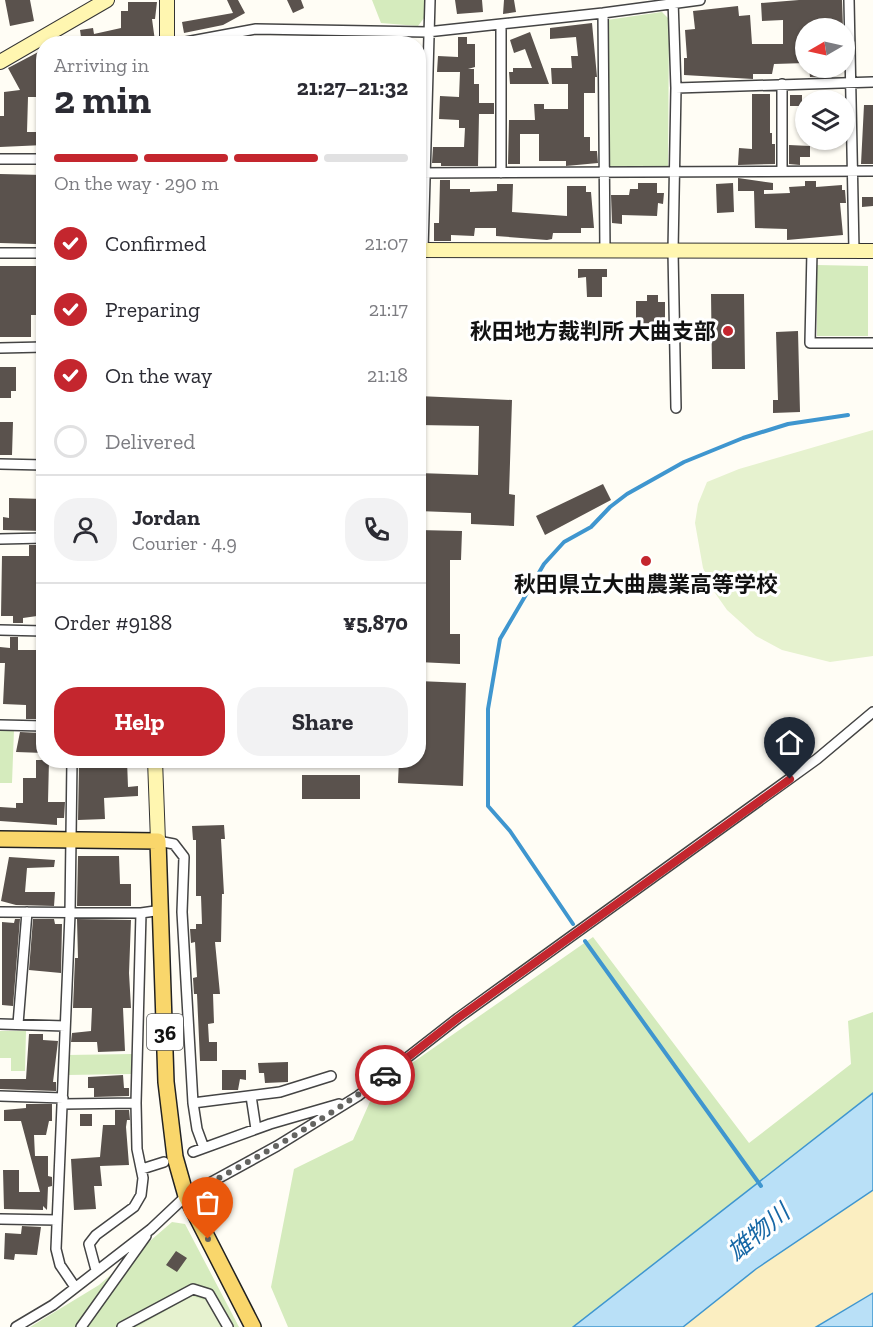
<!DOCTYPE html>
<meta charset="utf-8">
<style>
body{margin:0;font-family:"Zilla Slab","Noto Sans JP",serif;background:#f2f2f3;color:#2b2b33;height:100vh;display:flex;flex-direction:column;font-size:22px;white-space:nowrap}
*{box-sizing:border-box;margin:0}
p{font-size:20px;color:#7c7c81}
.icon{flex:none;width:33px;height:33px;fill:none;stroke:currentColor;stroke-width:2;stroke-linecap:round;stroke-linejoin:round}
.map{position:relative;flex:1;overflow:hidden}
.drawer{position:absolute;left:36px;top:36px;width:390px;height:732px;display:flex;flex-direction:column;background:#fff;border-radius:24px;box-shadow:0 2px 4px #0004}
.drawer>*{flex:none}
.needle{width:39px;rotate:261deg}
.controls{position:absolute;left:795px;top:18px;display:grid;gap:12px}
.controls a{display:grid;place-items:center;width:60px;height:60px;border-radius:50%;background:#fff;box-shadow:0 2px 4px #0004;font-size:30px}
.pin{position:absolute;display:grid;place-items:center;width:51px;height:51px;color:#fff;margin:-62px -26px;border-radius:50% 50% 50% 0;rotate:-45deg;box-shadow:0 0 6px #0007}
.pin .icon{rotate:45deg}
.courier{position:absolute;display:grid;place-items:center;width:60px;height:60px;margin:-30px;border:4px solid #c4262e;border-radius:50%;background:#fff;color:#222;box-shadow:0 2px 8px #0007}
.head em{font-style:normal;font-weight:700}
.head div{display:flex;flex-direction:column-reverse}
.head{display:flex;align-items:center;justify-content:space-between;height:102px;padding:0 18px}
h1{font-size:39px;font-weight:700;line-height:45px}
.bar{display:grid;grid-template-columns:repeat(4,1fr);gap:9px 6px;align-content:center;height:72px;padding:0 18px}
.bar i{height:8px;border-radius:4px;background:#e1e1e2}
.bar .active{background:#c4262e}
.bar p{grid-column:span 4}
.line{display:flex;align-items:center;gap:15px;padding:0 18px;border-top:2px solid #e1e1e2}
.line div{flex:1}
.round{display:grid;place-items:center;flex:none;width:63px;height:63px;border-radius:24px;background:#f2f2f3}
ol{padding:0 18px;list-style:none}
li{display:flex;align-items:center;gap:18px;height:66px}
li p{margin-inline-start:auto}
li .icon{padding:6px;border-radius:50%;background:#c4262e;color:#fff;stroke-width:4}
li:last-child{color:#7c7c81}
li i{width:33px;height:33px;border:3px solid #e1e1e2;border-radius:50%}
.action{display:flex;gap:12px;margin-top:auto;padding:12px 18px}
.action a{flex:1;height:69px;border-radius:24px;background:#c4262e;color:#fff;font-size:24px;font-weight:700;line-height:69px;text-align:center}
.action a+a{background:#f2f2f3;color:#2b2b33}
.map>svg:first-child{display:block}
.green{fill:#d5ebbd}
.sand{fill:#fbeec1}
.pitch{fill:#e6f2cf}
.water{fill:#b9e0f7;stroke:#3f96cf;stroke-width:1.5}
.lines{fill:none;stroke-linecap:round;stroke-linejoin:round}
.stream{stroke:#3f96cf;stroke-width:4}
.building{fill:#5a524d}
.street-casing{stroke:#444;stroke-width:12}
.secondary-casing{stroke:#333;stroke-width:16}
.primary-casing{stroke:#222;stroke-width:18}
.street{stroke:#fff;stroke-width:9}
.secondary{stroke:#fff6b0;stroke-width:14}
.primary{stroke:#f9d66b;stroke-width:15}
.done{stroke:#646461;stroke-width:6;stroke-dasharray:0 10.8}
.route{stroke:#c4262e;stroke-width:8}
.poi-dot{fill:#c4262e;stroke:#fff;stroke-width:2}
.labels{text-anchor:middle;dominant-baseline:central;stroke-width:6;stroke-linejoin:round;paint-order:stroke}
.shield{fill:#fff;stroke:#585858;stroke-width:1.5}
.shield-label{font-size:21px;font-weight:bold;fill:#111}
.poi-label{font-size:22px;font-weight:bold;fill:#111;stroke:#fff;text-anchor:end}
.water-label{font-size:24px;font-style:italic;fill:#1768a6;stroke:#fff}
</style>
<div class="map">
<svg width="873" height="1327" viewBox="0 0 873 1327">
<rect width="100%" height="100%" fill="#fffdf5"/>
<path class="green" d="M 372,0 L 424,0 L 424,18 L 418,26 L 381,23 Z
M 662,12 L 669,19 L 668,166 L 607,167 L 607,20 Z
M 817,265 L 868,266 L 868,336 L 817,336 Z
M 0,729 L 14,730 L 12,783 L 0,783 Z
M 593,937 L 749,1143 L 851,1064 L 848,1021 L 873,1012 L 873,1093 L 573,1327 L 288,1327 L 271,1287 L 294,1169 L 353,1140 L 376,1088 Z
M 0,1031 L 26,1031 L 25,1071 L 11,1071 L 11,1058 L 0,1058 Z
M 132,1054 L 132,1074 L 67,1075 L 67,1055 Z
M 172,1222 L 185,1224 L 239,1327 L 30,1327 L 99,1285 Z"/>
<path class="sand" d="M 873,1190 L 873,1293 L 816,1327 L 683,1327 L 756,1269 Z"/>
<path class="pitch" d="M 873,430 L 873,656 L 830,662 L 782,650 L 756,636 L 727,610 L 713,590 L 703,568 L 695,523 L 698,504 L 707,482 L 739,469 Z
M 192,1296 L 207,1301 L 222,1327 L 137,1327 Z"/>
<path class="water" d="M 873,1093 L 873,1190 L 756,1269 L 683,1327 L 573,1327 Z
M 873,1293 L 873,1327 L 816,1327 Z"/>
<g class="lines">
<path class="stream" d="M 573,924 L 510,831 L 488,806 L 488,709 L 500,639 L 544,564 L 564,542 L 591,527 L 610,507 L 627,494 L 684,462 L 743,438 L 788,424 L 848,415
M 585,941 L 761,1186"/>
</g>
<path class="building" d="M 5,0 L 30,0 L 34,21 L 10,26 Z
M 227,0 L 238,0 L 245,13 L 223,25 L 184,33 L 182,22 L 233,13 Z
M 287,0 L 301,0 L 304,8 L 293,13 Z
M 455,0 L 482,0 L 483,12 L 457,14 Z
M 504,0 L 514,0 L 516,12 L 503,14 Z
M 799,0 L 842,0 L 843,28 L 806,28 L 806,63 L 774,64 L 772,74 L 753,74 L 753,79 L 684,75 L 684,58 L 687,58 L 685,30 L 695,29 L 693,11 L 738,6 L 739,16 L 750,15 L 752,44 L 783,44 L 783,20 L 762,21 L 761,3 Z
M 128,2 L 157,2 L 155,19 L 152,19 L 155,41 L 150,44 L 82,44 L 80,30 L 93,28 L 94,34 L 121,28 L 121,11 L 128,11 Z
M 592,23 L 597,77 L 595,77 L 595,93 L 584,93 L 584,137 L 590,137 L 590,151 L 597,151 L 598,163 L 566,166 L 566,161 L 539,161 L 539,134 L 520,134 L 520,164 L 508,164 L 509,120 L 535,120 L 534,104 L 544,104 L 544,109 L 568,109 L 568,84 L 552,84 L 551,68 L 572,68 L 571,56 L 578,56 L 576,37 L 550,39 L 550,28 Z
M 530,32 L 549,84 L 510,84 L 509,72 L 513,72 L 513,68 L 532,68 L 525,49 L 514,53 L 510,40 Z
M 458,37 L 467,37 L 467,44 L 475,44 L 475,67 L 468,69 L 474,69 L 474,84 L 479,84 L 479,103 L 494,103 L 494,114 L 479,114 L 478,166 L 441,166 L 441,163 L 432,163 L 433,147 L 464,147 L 465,128 L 459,128 L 459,120 L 439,119 L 440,96 L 459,97 L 460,72 L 437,72 L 438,56 L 458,57 Z
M 44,49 L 44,97 L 28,97 L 27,132 L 44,132 L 44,145 L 0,147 L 0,116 L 4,116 L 4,92 L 20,90 L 8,68 Z
M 809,68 L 835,68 L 835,76 L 810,77 Z
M 752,94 L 770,94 L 770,133 L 772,133 L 772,144 L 775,144 L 775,164 L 738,165 L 739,148 L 752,149 Z
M 790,95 L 802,95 L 802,106 L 790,106 Z
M 864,105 L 873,105 L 873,164 L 861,164 Z
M 789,145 L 810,146 L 810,157 L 800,157 L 800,165 L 789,164 Z
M 0,174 L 44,175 L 44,242 L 36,242 L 36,244 L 0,243 Z
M 738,178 L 773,183 L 773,190 L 764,190 L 764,194 L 790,193 L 789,187 L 805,186 L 805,181 L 816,181 L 816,187 L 842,185 L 842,190 L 845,190 L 846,203 L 840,203 L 843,235 L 787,240 L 787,229 L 755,228 L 754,191 L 738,191 Z
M 440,180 L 450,180 L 450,189 L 470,189 L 470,192 L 497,191 L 497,184 L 513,184 L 512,212 L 567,216 L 567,186 L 586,186 L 586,192 L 591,192 L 594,228 L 581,228 L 581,233 L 553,233 L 552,239 L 547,240 L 496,236 L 496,228 L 475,228 L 474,236 L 451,235 L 451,241 L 434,241 L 434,223 L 439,223 Z
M 638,183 L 657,183 L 657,193 L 664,193 L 663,204 L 658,203 L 657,216 L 622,215 L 622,224 L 612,223 L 611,195 L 629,195 L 630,189 L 638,189 Z
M 733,183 L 734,212 L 717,213 L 716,184 Z
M 862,197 L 873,197 L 873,206 L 862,207 Z
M 0,266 L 37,266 L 37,315 L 31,315 L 31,337 L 0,337 Z
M 578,269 L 607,269 L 607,277 L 602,277 L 602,297 L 587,297 L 586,277 L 578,278 Z
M 711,294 L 744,294 L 745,369 L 712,369 Z
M 647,295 L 658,295 L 658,302 L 665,302 L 665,331 L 636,331 L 636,301 L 647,301 Z
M 798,331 L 800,412 L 773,413 L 773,400 L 778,400 L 776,332 Z
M 0,367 L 16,367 L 16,391 L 11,391 L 11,398 L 0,398 Z
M 418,396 L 512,400 L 509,494 L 515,495 L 514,526 L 471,524 L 471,513 L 418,511 L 418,473 L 478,475 L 479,426 L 418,425 Z
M 0,422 L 13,422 L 12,455 L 0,455 Z
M 603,484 L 611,500 L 545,535 L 536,516 Z
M 9,498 L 44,499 L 44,531 L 3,530 L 3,517 L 9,518 Z
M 418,530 L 462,531 L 461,560 L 450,560 L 450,634 L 460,634 L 460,664 L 418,662 Z
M 29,545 L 44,545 L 44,615 L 23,618 L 23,623 L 13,623 L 13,616 L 1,616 L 2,556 L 29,556 Z
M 10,637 L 18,637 L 18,650 L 41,650 L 44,711 L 38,711 L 38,719 L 26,719 L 26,705 L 3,704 L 5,663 L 0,663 L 0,647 L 10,648 Z
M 418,681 L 466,683 L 463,786 L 398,783 L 399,760 L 418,760 Z
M 20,732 L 41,733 L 44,736 L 44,753 L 16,752 Z
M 36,760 L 49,760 L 48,802 L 65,802 L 64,818 L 57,818 L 57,825 L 0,821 L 0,807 L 16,808 L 16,803 L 23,803 L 23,778 L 36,778 Z
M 111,760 L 127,760 L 128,787 L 138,786 L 138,796 L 104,798 L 105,819 L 78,820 L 79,766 L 111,764 Z
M 302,775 L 360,775 L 360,799 L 302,799 Z
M 224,825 L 225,839 L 221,839 L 224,894 L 222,894 L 221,942 L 215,942 L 220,994 L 213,994 L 214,1023 L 208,1024 L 209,1042 L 217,1042 L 217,1061 L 200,1061 L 197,994 L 194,994 L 193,978 L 197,977 L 195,942 L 191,943 L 190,929 L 196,929 L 196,924 L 202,924 L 201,896 L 196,896 L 196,840 L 193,840 L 192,826 Z
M 78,856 L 119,856 L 120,884 L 131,884 L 131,906 L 77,906 Z
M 9,857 L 55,860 L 54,867 L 27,868 L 25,892 L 55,892 L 54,906 L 16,905 L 1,901 Z
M 15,919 L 20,919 L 13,1006 L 2,1005 L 2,922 L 14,923 Z
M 33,919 L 54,919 L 55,924 L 62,924 L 61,973 L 29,970 Z
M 77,919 L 131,920 L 129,973 L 131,1008 L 123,1008 L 125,1051 L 98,1052 L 97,1042 L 71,1042 L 72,1033 L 91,1031 L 92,1008 L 73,1008 L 75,958 L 78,958 Z
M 29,1034 L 43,1034 L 43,1040 L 58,1041 L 53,1082 L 56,1082 L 56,1091 L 0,1089 L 0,1079 L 26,1079 Z
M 288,1062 L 288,1082 L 265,1083 L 264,1073 L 259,1073 L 258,1063 Z
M 222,1070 L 246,1070 L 246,1080 L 240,1079 L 238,1090 L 222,1090 Z
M 123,1075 L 124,1088 L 129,1088 L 129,1096 L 94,1097 L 94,1088 L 88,1088 L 88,1077 Z
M 26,1104 L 52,1104 L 52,1121 L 49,1121 L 46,1135 L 34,1135 L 35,1156 L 48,1156 L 48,1176 L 52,1177 L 52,1186 L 48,1187 L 47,1210 L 43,1206 L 43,1210 L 4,1209 L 3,1170 L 19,1170 L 19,1192 L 40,1192 L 21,1121 L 4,1121 L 4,1110 L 26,1108 Z
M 115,1110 L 129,1110 L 130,1120 L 127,1120 L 126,1127 L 129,1165 L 100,1166 L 102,1186 L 94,1186 L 96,1209 L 74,1210 L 71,1159 L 100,1157 L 103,1125 L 115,1125 Z
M 80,1114 L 92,1114 L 92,1126 L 80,1126 Z
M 22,1226 L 41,1227 L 37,1255 L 15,1254 L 14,1260 L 4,1259 L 5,1233 L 21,1234 Z
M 176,1251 L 187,1258 L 177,1272 L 166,1265 Z"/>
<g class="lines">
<defs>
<path id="street" d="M 673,0 L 676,88 L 673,251 L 676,408
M 849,0 L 854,250
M 603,13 L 605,252
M 501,24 L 501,173
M 175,44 L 256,29 L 427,32 L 603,13 L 700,0
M 349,44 L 350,31
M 782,84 L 782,171
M 676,88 L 873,82
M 0,159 L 44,159
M 418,173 L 873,171
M 423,250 L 430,0
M 812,251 L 810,343 L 873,343
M 0,253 L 44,253
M 0,348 L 44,347
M 0,464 L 44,465
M 0,539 L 44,538
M 0,630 L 44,631
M 0,725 L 44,726
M 72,760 L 70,914 L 56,1249 L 60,1265 L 75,1287
M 158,841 L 174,844 L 184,857 L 182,912 L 193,1103 L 197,1129 L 204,1148
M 0,912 L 141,913
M 0,1024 L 65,1026
M 18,1024 L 27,912
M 0,1096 L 63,1098
M 251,1096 L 256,1129
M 193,1103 L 280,1092 L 331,1076
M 63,1104 L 136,1103
M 193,1152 L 270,1124 L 339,1104
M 142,1169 L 164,1162
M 0,1219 L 57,1220
M 96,1270 L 89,1244 L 96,1235 L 134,1207 L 141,1195 L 143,1178 L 137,1149 L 136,1103 L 141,913 L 162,910
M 16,1327 L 53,1305 L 151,1229 L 186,1196 L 277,1146 L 358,1096 L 458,1018 L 817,759 L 873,712
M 81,1327 L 146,1236
M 122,1327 L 193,1289 L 209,1294 L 228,1327"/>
<path id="secondary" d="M 167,44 L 167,0
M 0,62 L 107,0
M 418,250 L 873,251
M 155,760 L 158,841"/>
<path id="primary" d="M 0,839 L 158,841 L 166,1082 L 175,1157 L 186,1196 L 253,1327"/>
</defs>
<use href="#street" class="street-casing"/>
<use href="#secondary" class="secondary-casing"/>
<use href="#primary" class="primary-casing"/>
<use href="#street" class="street"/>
<use href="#secondary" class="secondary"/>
<use href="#primary" class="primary"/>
</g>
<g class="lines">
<path class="done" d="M 208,1239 L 186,1196 C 254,1159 323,1122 385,1075"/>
<path class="route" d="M 385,1075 L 458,1018 L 790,779"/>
</g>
<g class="poi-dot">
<circle cx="728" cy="331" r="6"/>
<circle cx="646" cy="561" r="6"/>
</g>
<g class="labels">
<rect class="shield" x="147" y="1014" width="36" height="36" rx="4.5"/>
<g class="shield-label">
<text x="165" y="1032">36</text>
</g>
<g class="poi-label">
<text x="716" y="331">秋田地方裁判所 大曲支部</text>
<text x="646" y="584" text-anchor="middle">秋田県立大曲農業高等学校</text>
</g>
<g class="water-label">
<text transform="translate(758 1232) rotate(-40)">雄物川</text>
</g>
</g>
</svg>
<div class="controls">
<a><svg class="needle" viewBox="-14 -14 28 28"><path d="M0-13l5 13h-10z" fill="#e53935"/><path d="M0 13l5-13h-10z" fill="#7c7c81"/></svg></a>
<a><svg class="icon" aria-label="layers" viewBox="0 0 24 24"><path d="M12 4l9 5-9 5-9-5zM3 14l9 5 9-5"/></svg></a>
</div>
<div class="pin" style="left:208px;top:1239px;background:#ea580c"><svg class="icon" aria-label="bag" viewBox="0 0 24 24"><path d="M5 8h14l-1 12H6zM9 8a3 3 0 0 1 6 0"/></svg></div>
<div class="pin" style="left:790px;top:779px;background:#1f2937"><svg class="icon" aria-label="home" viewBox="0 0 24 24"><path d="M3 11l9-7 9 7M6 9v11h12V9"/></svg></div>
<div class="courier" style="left:385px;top:1075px"><svg class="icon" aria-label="car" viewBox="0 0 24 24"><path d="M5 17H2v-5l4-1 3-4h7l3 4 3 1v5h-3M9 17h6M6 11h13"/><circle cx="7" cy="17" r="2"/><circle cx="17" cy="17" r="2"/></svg></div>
<section class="drawer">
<div class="head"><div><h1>2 min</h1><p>Arriving in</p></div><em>21:27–21:32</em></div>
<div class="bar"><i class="active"></i><i class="active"></i><i class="active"></i><i></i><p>On the way · 290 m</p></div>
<ol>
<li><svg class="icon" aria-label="check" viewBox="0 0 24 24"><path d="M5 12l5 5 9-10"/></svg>Confirmed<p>21:07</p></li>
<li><svg class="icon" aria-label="check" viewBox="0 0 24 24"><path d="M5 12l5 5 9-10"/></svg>Preparing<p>21:17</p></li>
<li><svg class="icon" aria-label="check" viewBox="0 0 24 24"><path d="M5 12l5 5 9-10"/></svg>On the way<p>21:18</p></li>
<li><i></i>Delivered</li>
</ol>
<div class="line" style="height:108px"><a class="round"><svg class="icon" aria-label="person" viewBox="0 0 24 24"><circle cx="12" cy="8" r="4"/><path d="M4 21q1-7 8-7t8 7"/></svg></a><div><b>Jordan</b><p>Courier · 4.9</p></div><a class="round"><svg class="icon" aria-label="phone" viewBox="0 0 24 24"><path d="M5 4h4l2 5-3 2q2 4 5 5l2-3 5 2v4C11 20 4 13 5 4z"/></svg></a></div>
<div class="line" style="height:78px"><div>Order #9188</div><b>¥5,870</b></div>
<div class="action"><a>Help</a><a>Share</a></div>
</section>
</div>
